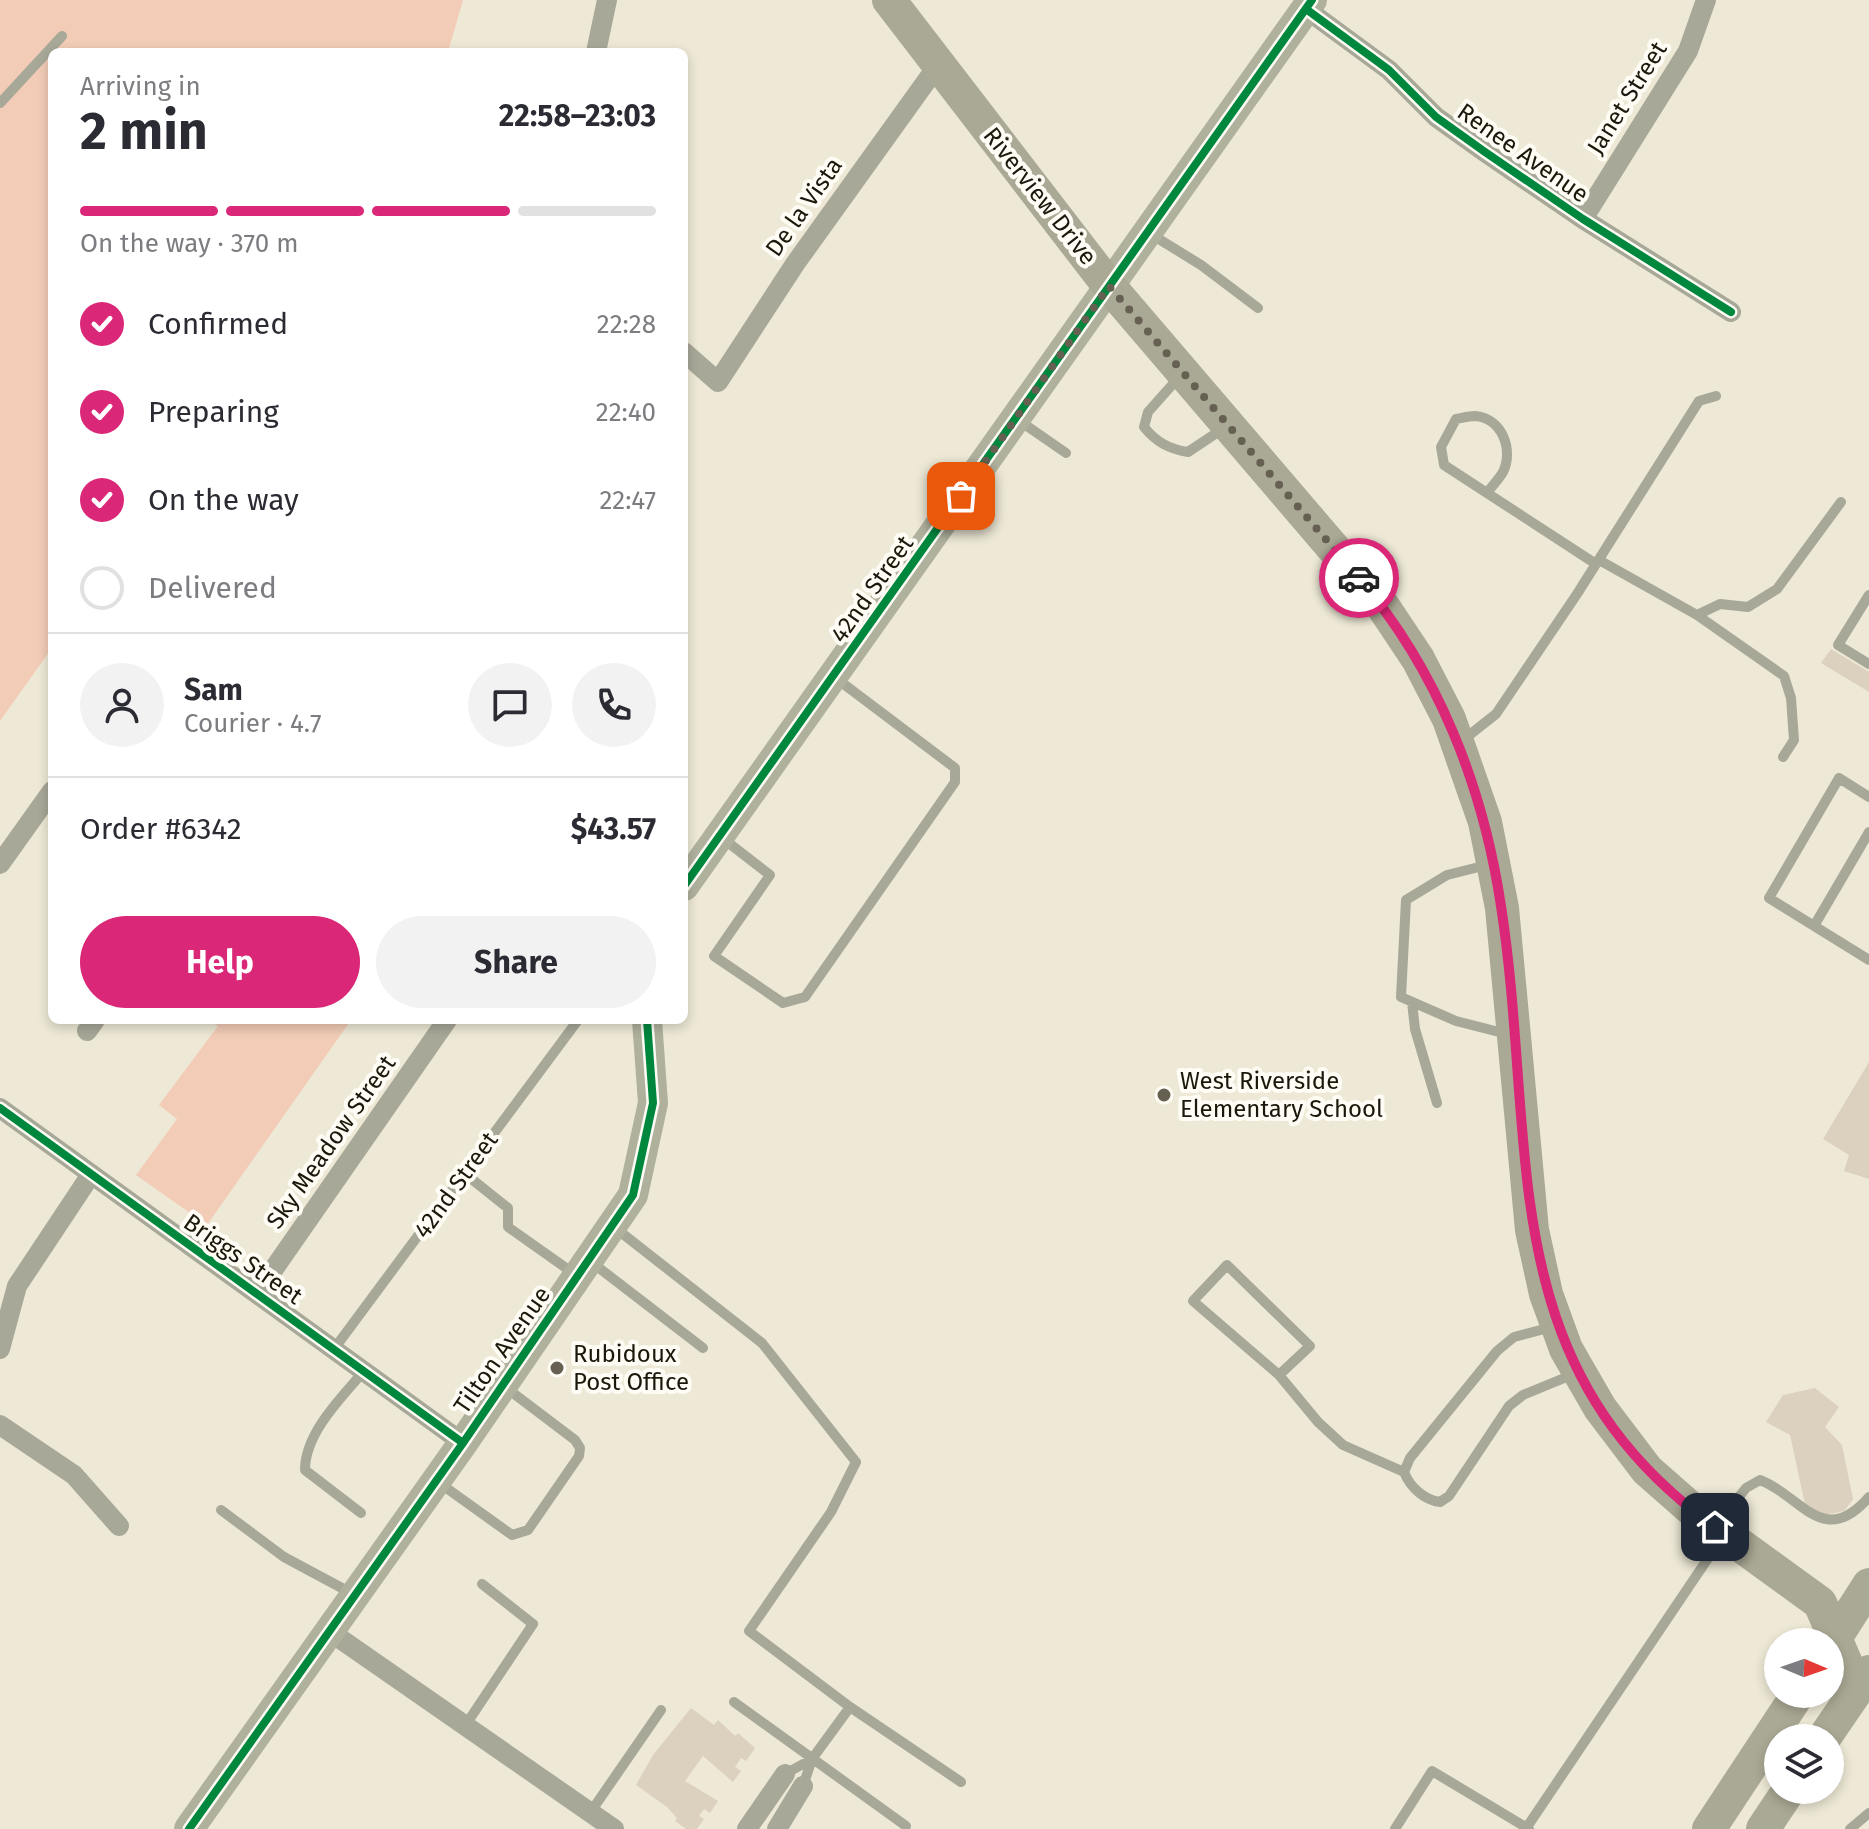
<!DOCTYPE html>
<meta charset="utf-8">
<style>
body{margin:0;font-family:"Fira Sans",sans-serif;background:#f2f2f3;color:#2b2b33;height:100vh;display:flex;flex-direction:column;font-size:30px;white-space:nowrap}
*{box-sizing:border-box;margin:0}
p{font-size:26px;color:#7c7c81}
.icon{flex:none;width:44px;height:44px;fill:none;stroke:currentColor;stroke-width:2;stroke-linecap:round;stroke-linejoin:round}
.map{position:relative;flex:1;overflow:hidden}
.panel{position:absolute;left:48px;top:48px;width:640px;height:976px;display:flex;flex-direction:column;background:#fff;border-radius:12px;box-shadow:0 4px 12px #0003}
.panel>*{flex:none}
.needle{width:52px;rotate:92deg}
.buttons{position:absolute;left:1764px;top:1628px;display:grid;gap:16px}
.buttons a{display:grid;place-items:center;width:80px;height:80px;border-radius:50%;background:#fff;box-shadow:0 4px 12px #0003;font-size:40px}
.pin{position:absolute;display:grid;place-items:center;width:68px;height:68px;color:#fff;margin:-34px;border-radius:16px;box-shadow:0 4px 12px #0006}
.courier{position:absolute;display:grid;place-items:center;width:80px;height:80px;margin:-40px;border:6px solid #db2777;border-radius:50%;background:#fff;color:#222;box-shadow:0 2px 10px #0007}
.summary em{font-style:normal;font-weight:700}
.summary div{display:flex;flex-direction:column-reverse}
.summary{display:flex;align-items:center;justify-content:space-between;height:136px;padding:0 32px}
h1{font-size:52px;font-weight:700;line-height:60px}
.bar{display:grid;grid-template-columns:repeat(4,1fr);gap:12px 8px;align-content:center;height:96px;padding:0 32px}
.bar i{height:10px;border-radius:6px;background:#e1e1e2}
.bar .on{background:#db2777}
.bar p{grid-column:span 4}
.line{display:flex;align-items:center;gap:20px;padding:0 32px;border-top:2px solid #e1e1e2}
.line div{flex:1}
.round{display:grid;place-items:center;flex:none;width:84px;height:84px;border-radius:42px;background:#f2f2f3}
ol{padding:0 32px;list-style:none}
li{display:flex;align-items:center;gap:24px;height:88px}
li p{margin-inline-start:auto}
li .icon{padding:8px;border-radius:50%;background:#db2777;color:#fff;stroke-width:4}
li:last-child{color:#7c7c81}
li i{width:44px;height:44px;border:4px solid #e1e1e2;border-radius:50%}
.cta{display:flex;gap:16px;margin-top:auto;padding:16px 32px}
.cta a{flex:1;height:92px;border-radius:48px;background:#db2777;color:#fff;font-size:32px;font-weight:700;line-height:92px;text-align:center}
.cta a+a{background:#f2f2f3;color:#2b2b33}
.map>svg:first-child{display:block}
.green{fill:#f2ccb7}
.building{fill:#dcd0be}
.lines{fill:none;stroke-linecap:round;stroke-linejoin:round}
.lane{stroke:#a7a898;stroke-width:10}
.street{stroke:#a7a898;stroke-width:20}
.secondary{stroke:#b0b19d;stroke-width:30}
.primary{stroke:#aaa995;stroke-width:34}
.cycleway-casing{stroke:#fefcf5;stroke-width:13}
.cycleway{stroke:#00873e;stroke-width:8}
.done{stroke:#656051;stroke-width:8;stroke-dasharray:0 14.4}
.route{stroke:#db2777;stroke-width:10}
.poi-dot{fill:#656051;stroke:#fefcf5;stroke-width:3}
.labels{text-anchor:middle;dominant-baseline:central;stroke-width:8;stroke-linejoin:round;paint-order:stroke}
.street-label{font-size:24px;fill:#1b170a;stroke:#fefcf5}
.poi-label{font-size:24px;fill:#1b170a;stroke:#fefcf5;text-anchor:start}
</style>
<div class="map">
<svg width="1869" height="1829" viewBox="0 0 1869 1829">
<rect width="100%" height="100%" fill="#eee9d6"/>
<path class="green" d="M 0,0 L 463,0 L 448,52 L 52,52 L 52,648 L 0,721 Z
M 209,1020 L 351,1020 L 207,1225 L 136,1175 L 177,1119 L 159,1105 L 218,1026 Z"/>
<path class="building" d="M 1831,649 L 1869,672 L 1869,692 L 1821,663 Z
M 1869,1062 L 1869,1179 L 1844,1171 L 1849,1155 L 1823,1139 Z
M 1815,1388 L 1839,1407 L 1825,1427 L 1842,1445 L 1853,1499 L 1844,1511 L 1820,1516 L 1806,1509 L 1790,1435 L 1766,1422 L 1783,1395 Z
M 691,1708 L 714,1725 L 718,1720 L 735,1736 L 738,1733 L 755,1748 L 746,1761 L 741,1758 L 735,1767 L 741,1771 L 733,1782 L 703,1756 L 685,1781 L 718,1801 L 710,1813 L 704,1809 L 699,1816 L 704,1819 L 697,1829 L 686,1829 L 675,1821 L 677,1818 L 667,1807 L 636,1785 L 653,1755 Z"/>
<g class="lines">
<path class="lane" d="M 0,103 L 62,36
M 1149,233 L 1201,265 L 1258,308
M 1180,376 L 1148,412 L 1144,427 C 1156,442 1169,449 1188,452 L 1224,428
M 1017,419 L 1066,453
M 1487,493 C 1492,486 1499,479 1503,472 C 1514,450 1502,418 1475,416 C 1469,416 1462,418 1456,419 L 1441,447 L 1444,465 L 1596,564
M 1599,560 L 1697,615 L 1720,604 L 1748,607 L 1777,589 L 1841,502
M 1869,595 L 1838,645 L 1869,664
M 1697,615 L 1784,676 L 1791,698 L 1794,740 L 1783,757
M 1463,740 L 1496,714 L 1577,594 L 1699,401 L 1716,396
M 1869,797 L 1839,778 L 1769,898 L 1869,960
M 721,837 L 770,875 L 714,956 L 783,1003 L 805,997 L 955,782 L 955,768 L 837,679
M 1487,865 L 1447,875 L 1406,900 L 1401,997 L 1456,1021 L 1507,1034
M 1814,926 L 1869,832
M 1412,1002 L 1415,1029 L 1437,1103
M 464,1173 L 508,1208 L 508,1227 L 576,1275
M 614,1227 L 762,1343 L 856,1462 L 831,1512 L 749,1631 L 850,1707
M 590,1261 L 703,1348
M 1552,1327 L 1514,1337 L 1497,1351 L 1410,1458 L 1404,1472 C 1410,1487 1424,1500 1440,1502 L 1449,1496 L 1509,1406 L 1523,1395 L 1574,1374
M 334,1349 L 578,1020
M 1279,1375 L 1193,1301 L 1227,1265 L 1310,1346 L 1279,1375 L 1318,1422 L 1343,1445 L 1404,1472
M 438,1482 L 512,1535 L 528,1530 L 579,1456 L 580,1448 L 575,1440 L 505,1387
M 221,1510 L 284,1557 L 353,1594
M 361,1513 L 305,1470 C 305,1433 341,1398 364,1371
M 1719,1522 L 1746,1488 L 1760,1480 C 1801,1495 1823,1550 1869,1497
M 734,1702 L 906,1826
M 465,1726 L 533,1624 L 482,1584
M 785,1774 L 812,1759
M 803,1786 L 812,1759 L 850,1707 L 961,1782
M 590,1813 L 661,1710
M 1527,1827 L 1721,1539
M 1395,1829 L 1432,1771 L 1529,1829
M 1850,1829 L 1869,1813"/>
<path class="street" d="M 1306,9 L 1389,70 L 1436,117 L 1485,152 L 1583,219 L 1731,312
M 596,52 L 607,0
M 1583,219 L 1688,51 L 1706,0
M 684,352 L 718,382 L 795,264 L 938,65
M 0,864 L 52,791
M 87,1031 L 95,1020
M 0,1108 L 463,1443
M 257,1293 L 447,1020
M 0,1349 L 17,1286 L 90,1176
M 0,1425 L 74,1475 L 119,1526
M 329,1631 L 614,1829
M 747,1829 L 785,1774
M 777,1829 L 803,1786"/>
<path class="secondary" d="M 684,886 L 1312,0
M 189,1829 L 463,1443 L 633,1195 L 653,1103 L 647,1020"/>
<path class="primary" d="M 889,0 L 1109,286 L 1382,605 L 1418,659 L 1449,719 L 1485,822 L 1502,908 L 1532,1230 L 1546,1294 L 1566,1349 L 1600,1408 L 1647,1470 L 1696,1513 L 1820,1603 L 1857,1689
M 1830,1646 L 1869,1585
M 1824,1738 L 1869,1672
M 1709,1829 L 1798,1694
M 1763,1829 L 1789,1790"/>
<defs>
<path id="cycleway" d="M 1306,9 L 1389,70 L 1436,117 L 1485,152 L 1583,219 L 1731,312
M 684,886 L 1312,0
M 0,1108 L 463,1443
M 189,1829 L 463,1443 L 633,1195 L 653,1103 L 647,1020"/>
</defs>
<use href="#cycleway" class="cycleway-casing"/>
<use href="#cycleway" class="cycleway"/>
</g>
<g class="lines">
<path class="done" d="M 961,496 L 1109,286 L 1359,578"/>
<path class="route" d="M 1359,578 C 1438,671 1483,786 1501,906 C 1538,1145 1489,1365 1715,1527"/>
</g>
<g class="poi-dot">
<circle cx="1164" cy="1095" r="8"/>
<circle cx="557" cy="1368" r="8"/>
</g>
<g class="labels">
<g class="street-label">
<text transform="translate(1627 98) rotate(-58)">Janet Street</text>
<text transform="translate(1523 153) rotate(35)">Renee Avenue</text>
<text transform="translate(1040 196) rotate(52)">Riverview Drive</text>
<text transform="translate(804 207) rotate(-55)">De la Vista</text>
<text transform="translate(872 589) rotate(-55)">42nd Street</text>
<text transform="translate(331 1142) rotate(-55)">Sky Meadow Street</text>
<text transform="translate(456 1185) rotate(-54)">42nd Street</text>
<text transform="translate(243 1259) rotate(35)">Briggs Street</text>
<text transform="translate(502 1350) rotate(-55)">Tilton Avenue</text>
</g>
<g class="poi-label">
<text x="1180" y="1081">West Riverside<tspan x="1180" dy="28">Elementary School</tspan></text>
<text x="573" y="1354">Rubidoux<tspan x="573" dy="28">Post Office</tspan></text>
</g>
</g>
</svg>
<div class="buttons">
<a><svg class="needle" viewBox="-14 -14 28 28"><path d="M0-13l5 13h-10z" fill="#e53935"/><path d="M0 13l5-13h-10z" fill="#7c7c81"/></svg></a>
<a><svg class="icon" aria-label="layers" viewBox="0 0 24 24"><path d="M12 4l9 5-9 5-9-5zM3 14l9 5 9-5"/></svg></a>
</div>
<div class="pin" style="left:961px;top:496px;background:#ea580c"><svg class="icon" aria-label="bag" viewBox="0 0 24 24"><path d="M5 8h14l-1 12H6zM9 8a3 3 0 0 1 6 0"/></svg></div>
<div class="pin" style="left:1715px;top:1527px;background:#1f2937"><svg class="icon" aria-label="home" viewBox="0 0 24 24"><path d="M3 11l9-7 9 7M6 9v11h12V9"/></svg></div>
<div class="courier" style="left:1359px;top:578px"><svg class="icon" aria-label="car" viewBox="0 0 24 24"><path d="M5 17H2v-5l4-1 3-4h7l3 4 3 1v5h-3M9 17h6M6 11h13"/><circle cx="7" cy="17" r="2"/><circle cx="17" cy="17" r="2"/></svg></div>
<section class="panel">
<div class="summary"><div><h1>2 min</h1><p>Arriving in</p></div><em>22:58–23:03</em></div>
<div class="bar"><i class="on"></i><i class="on"></i><i class="on"></i><i></i><p>On the way · 370 m</p></div>
<ol>
<li><svg class="icon" aria-label="check" viewBox="0 0 24 24"><path d="M5 12l5 5 9-10"/></svg>Confirmed<p>22:28</p></li>
<li><svg class="icon" aria-label="check" viewBox="0 0 24 24"><path d="M5 12l5 5 9-10"/></svg>Preparing<p>22:40</p></li>
<li><svg class="icon" aria-label="check" viewBox="0 0 24 24"><path d="M5 12l5 5 9-10"/></svg>On the way<p>22:47</p></li>
<li><i></i>Delivered</li>
</ol>
<div class="line" style="height:144px"><a class="round"><svg class="icon" aria-label="person" viewBox="0 0 24 24"><circle cx="12" cy="8" r="4"/><path d="M4 21q1-7 8-7t8 7"/></svg></a><div><b>Sam</b><p>Courier · 4.7</p></div><a class="round"><svg class="icon" aria-label="chat" viewBox="0 0 24 24"><path d="M4 5h16v11H9l-5 4z"/></svg></a><a class="round"><svg class="icon" aria-label="phone" viewBox="0 0 24 24"><path d="M5 4h4l2 5-3 2q2 4 5 5l2-3 5 2v4C11 20 4 13 5 4z"/></svg></a></div>
<div class="line" style="height:104px"><div>Order #6342</div><b>$43.57</b></div>
<div class="cta"><a>Help</a><a>Share</a></div>
</section>
</div>
